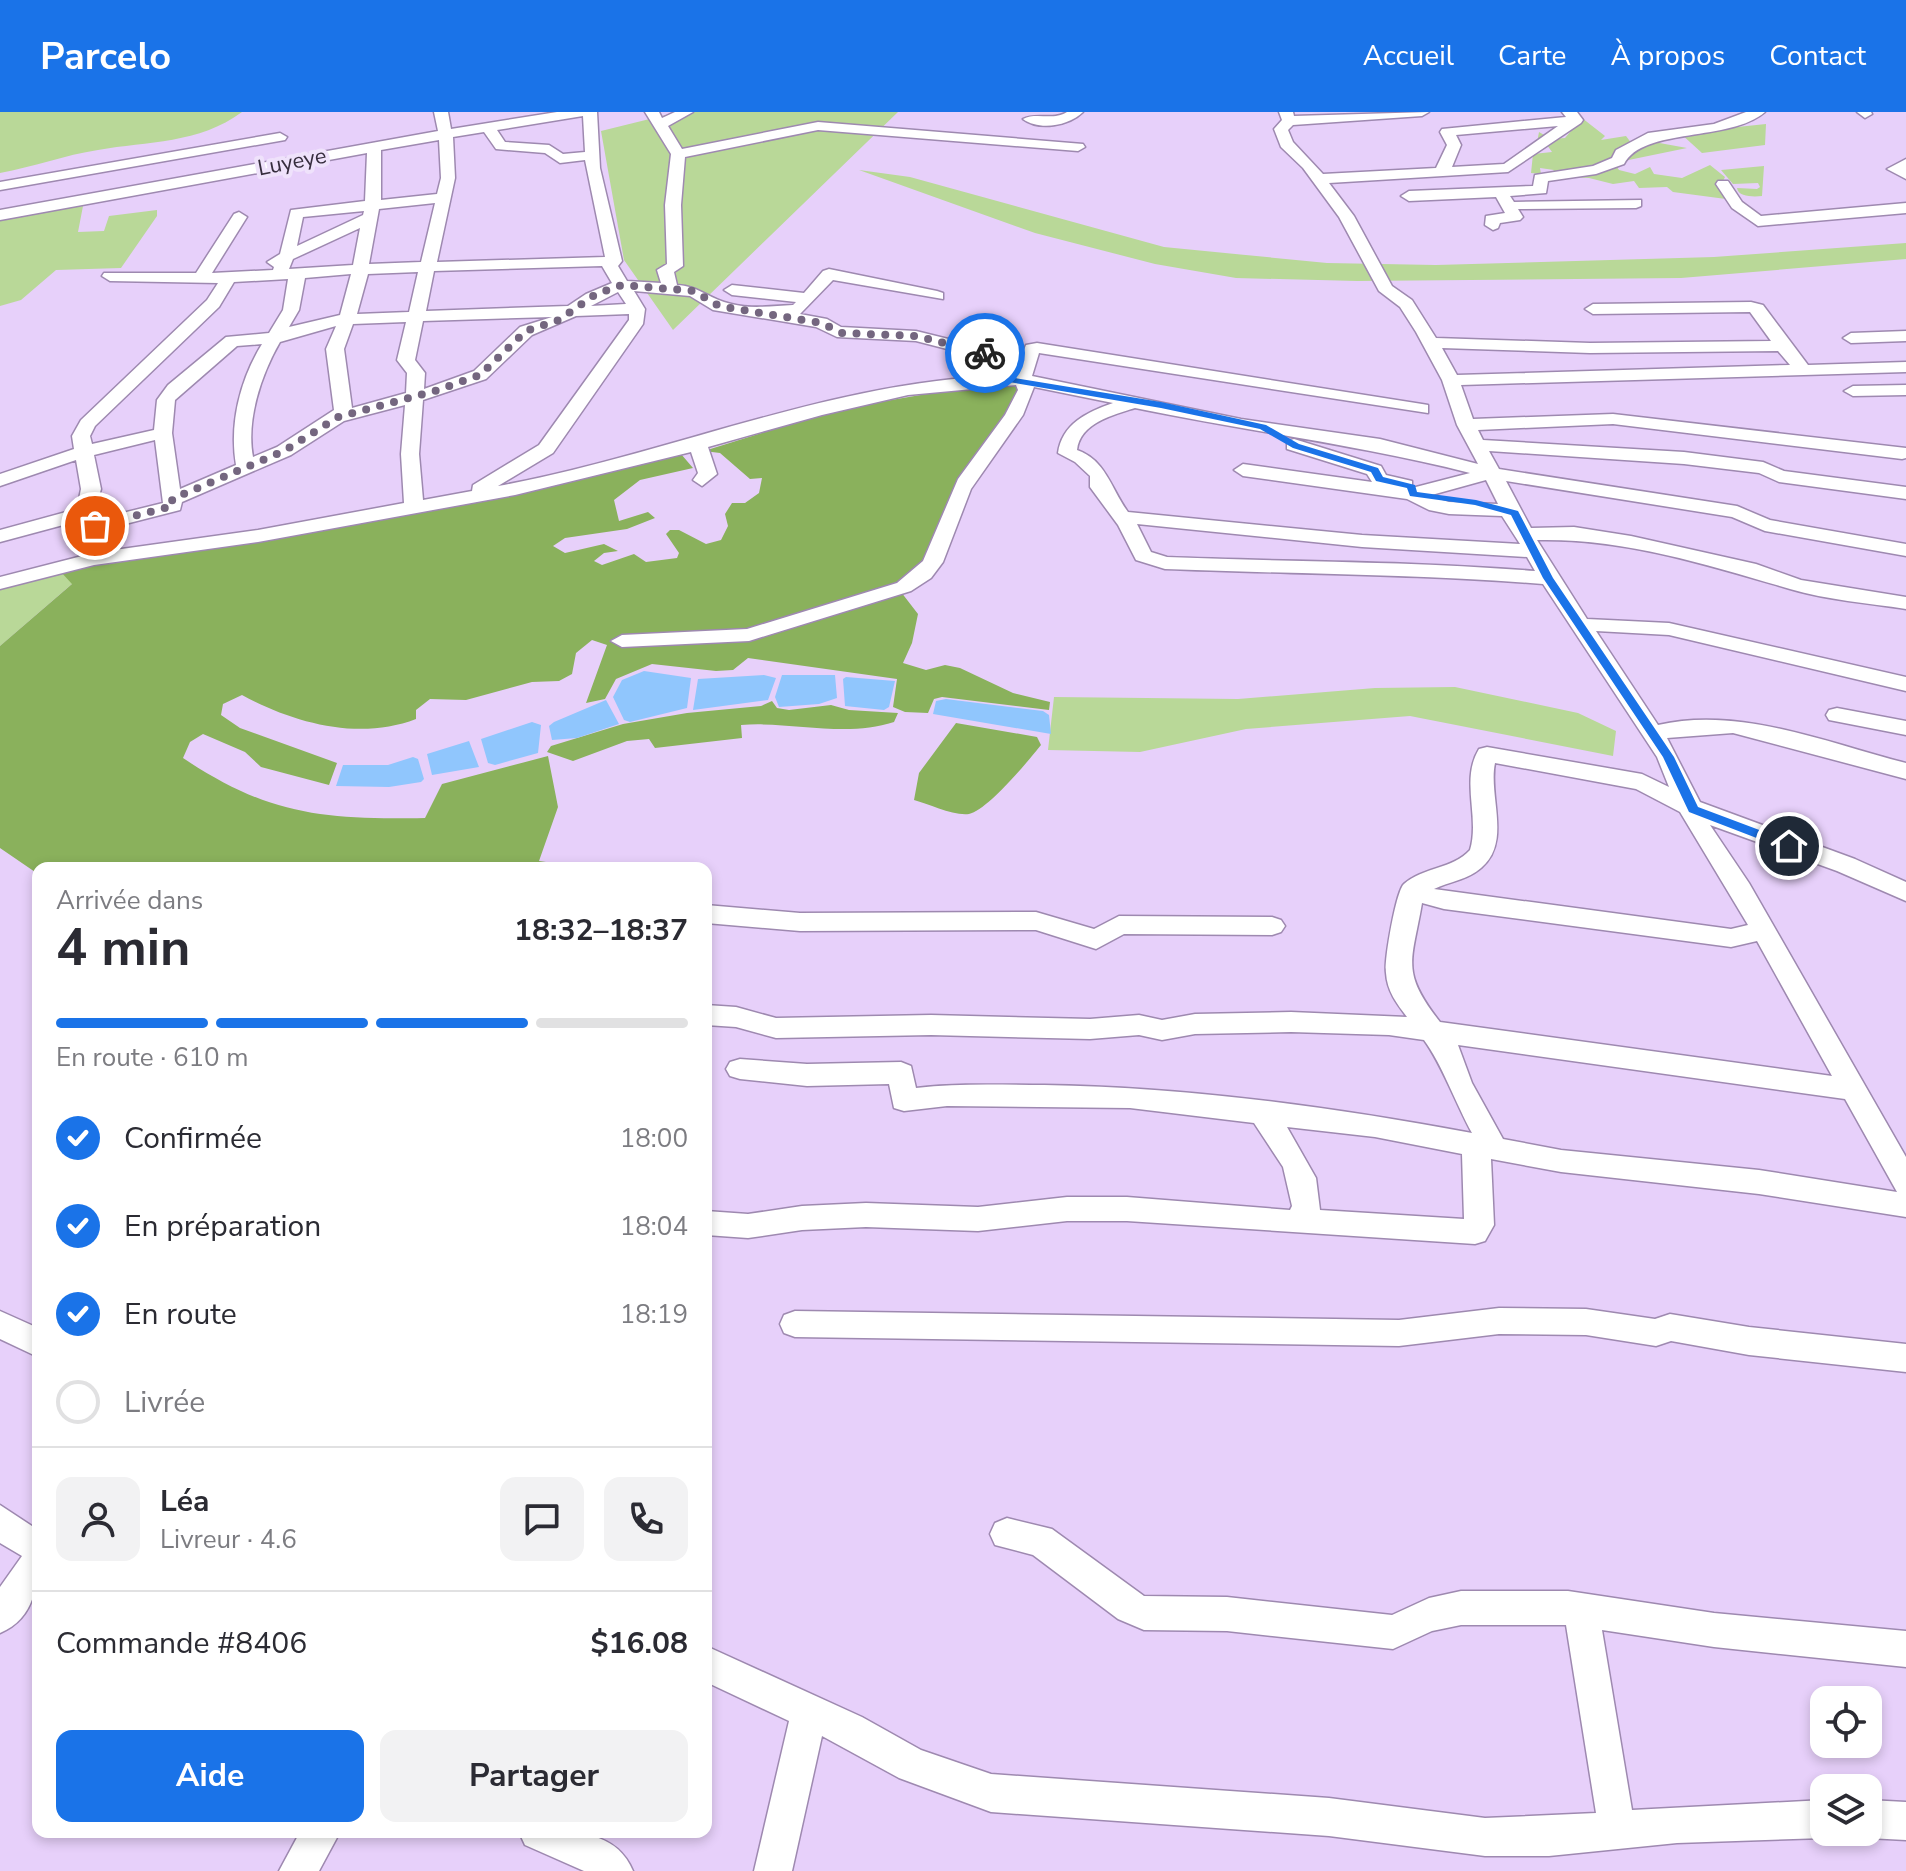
<!DOCTYPE html>
<html lang="fr">
<meta charset="utf-8">
<style>
body{margin:0;font-family:"Nunito Sans",sans-serif;background:#f2f2f3;color:#2b2b33;height:100vh;display:flex;flex-direction:column;font-size:30px;white-space:nowrap}
*{box-sizing:border-box;margin:0}
p{font-size:26px;color:#7c7c81}
.icon{flex:none;width:44px;height:44px;fill:none;stroke:currentColor;stroke-width:2;stroke-linecap:round;stroke-linejoin:round}
.map{position:relative;flex:1;overflow:hidden}
.side{position:absolute;left:32px;top:750px;width:680px;height:976px;display:flex;flex-direction:column;background:#fff;border-radius:16px;box-shadow:0 4px 12px #0003}
.side>*{flex:none}
.controls{position:absolute;left:1810px;top:1574px;display:grid;gap:16px}
.controls a{display:grid;place-items:center;width:72px;height:72px;border-radius:16px;background:#fff;box-shadow:0 4px 12px #0003;font-size:40px}
.pin{position:absolute;display:grid;place-items:center;width:68px;height:68px;color:#fff;margin:-34px;border:4px solid #fff;border-radius:50%;box-shadow:0 2px 8px #0007}
.courier{position:absolute;display:grid;place-items:center;width:80px;height:80px;margin:-40px;border:6px solid #1a73e8;border-radius:50%;background:#fff;color:#222;box-shadow:0 2px 10px #0007}
.overview em{font-style:normal;font-weight:700}
.overview div{display:flex;flex-direction:column-reverse}
.overview{display:flex;align-items:center;justify-content:space-between;height:136px;padding:0 24px}
h1{font-size:52px;font-weight:700;line-height:60px}
.bar{display:grid;grid-template-columns:repeat(4,1fr);gap:12px 8px;align-content:center;height:96px;padding:0 24px}
.bar i{height:10px;border-radius:6px;background:#e1e1e2}
.bar .current{background:#1a73e8}
.bar p{grid-column:span 4}
.line{display:flex;align-items:center;gap:20px;padding:0 24px;border-top:2px solid #e1e1e2}
.line div{flex:1}
.round{display:grid;place-items:center;flex:none;width:84px;height:84px;border-radius:16px;background:#f2f2f3}
ol{padding:0 24px;list-style:none}
li{display:flex;align-items:center;gap:24px;height:88px}
li p{margin-inline-start:auto}
li .icon{padding:8px;border-radius:50%;background:#1a73e8;color:#fff;stroke-width:4}
li:last-child{color:#7c7c81}
li i{width:44px;height:44px;border:4px solid #e1e1e2;border-radius:50%}
.action{display:flex;gap:16px;margin-top:auto;padding:16px 24px}
.action a{flex:1;height:92px;border-radius:16px;background:#1a73e8;color:#fff;font-size:32px;font-weight:700;line-height:92px;text-align:center}
.action a+a{background:#f2f2f3;color:#2b2b33}
header{display:flex;align-items:center;gap:48px;box-sizing:border-box;height:112px;padding:0 40px;background:#1a73e8;color:#fff}
header strong{font-size:38px}
nav{display:flex;gap:44px;margin-inline-start:auto;font-size:28px}
.map>svg:first-child{display:block}
.green{fill:#b9d898}
.forest{fill:#8ab15c}
.water{fill:#90c6fd}
.lines{fill:none;stroke-linecap:round;stroke-linejoin:round}
.minor-casing{stroke:#9e89b0;stroke-width:3}
.minor{fill:#fff;fill-rule:evenodd}
.route{fill:#1a73e8}
.done{stroke:#74667f;stroke-width:8;stroke-dasharray:0 14.4}
.labels{text-anchor:middle;dominant-baseline:central;stroke-width:8;stroke-linejoin:round;paint-order:stroke}
.far-street-label{font-size:22px;fill:#362d3d;stroke:#efe2fb}
</style>
<header>
<strong>Parcelo</strong>
<nav><a>Accueil</a><a>Carte</a><a>À propos</a><a>Contact</a></nav>
</header>
<div class="map">
<svg width="1906" height="1759" viewBox="0 0 1906 1759">
<rect width="100%" height="100%" fill="#e7d0fa"/>
<path class="green" d="M 0,0 L 242,0 C 199,32 148,29 98,38 C 65,43 33,55 0,61 Z
M 678,0 L 898,0 L 673,218 L 624,148 L 601,19 Z
M 1582,6 L 1605,24 L 1601,28 L 1626,24 L 1632,32 L 1649,33 L 1654,30 L 1687,36 L 1614,51 L 1619,58 L 1635,62 L 1650,55 L 1654,62 L 1682,66 L 1710,53 L 1725,65 L 1723,69 L 1741,89 L 1673,80 L 1667,75 L 1639,76 L 1634,69 L 1613,72 L 1589,66 L 1549,64 L 1554,58 L 1540,56 L 1541,62 L 1531,61 L 1533,42 L 1552,40 L 1547,33 L 1537,31 L 1539,20 L 1551,27 L 1565,26 Z
M 1766,12 L 1765,33 L 1702,41 L 1680,21 Z
M 1764,54 L 1762,84 C 1754,85 1738,85 1737,76 L 1757,77 L 1760,75 L 1758,71 L 1733,72 L 1721,58 Z
M 859,58 L 910,65 L 1164,135 L 1327,151 L 1436,153 L 1714,145 L 1906,131 L 1906,147 L 1681,166 L 1357,169 L 1236,166 L 1155,152 L 1035,121 Z
M 83,94 L 78,120 L 104,119 L 109,104 L 157,98 L 157,104 L 121,156 L 56,158 L 21,188 L 0,194 L 0,106 Z
M 60,459 L 73,471 L 0,534 L 0,474 Z
M 1455,575 L 1578,601 L 1616,619 L 1613,644 L 1410,604 L 1246,617 L 1140,640 L 1048,638 L 1054,585 L 1238,587 L 1375,576 Z"/>
<path class="forest" d="M 1017,273 L 1026,280 L 929,450 L 901,480 L 918,502 L 912,531 L 903,551 L 926,558 L 945,553 L 960,556 L 1013,581 L 1050,590 L 1049,598 L 942,585 L 934,587 L 928,601 L 905,600 L 893,595 L 897,567 L 748,546 L 733,558 L 716,559 L 652,552 L 616,567 L 605,587 L 586,591 L 607,533 L 592,528 L 576,541 L 572,562 L 559,569 L 532,570 L 466,588 L 430,587 L 416,598 L 416,607 C 359,629 294,611 242,583 L 223,592 L 221,603 L 240,616 L 337,651 L 329,673 L 261,655 L 245,640 L 203,622 L 190,630 L 183,646 C 268,703 324,708 425,706 L 442,672 L 548,644 L 558,695 L 539,749 L 560,752 L 562,756 L 38,756 L 38,762 L 0,736 L 0,534 L 72,472 L 60,459 L 518,381 L 681,342 L 693,356 L 640,368 L 614,388 L 619,409 L 648,400 L 655,406 L 627,417 L 565,426 L 553,434 L 565,441 L 604,432 L 618,439 L 604,441 L 594,449 L 602,453 L 634,442 L 646,450 L 677,446 L 679,441 L 666,422 L 670,418 L 679,418 L 706,432 L 721,428 L 728,414 L 725,402 L 732,391 L 745,391 L 759,381 L 762,366 L 750,367 L 720,341 L 704,339 L 838,297 L 956,277 Z
M 772,589 L 777,596 L 789,598 L 831,593 L 849,598 L 898,601 L 894,610 C 846,626 791,609 741,613 L 742,626 L 655,636 L 649,627 L 627,629 L 573,649 L 547,640 L 551,634 L 623,612 L 687,601 L 761,594 Z
M 956,611 L 1037,625 L 1041,633 C 1028,649 988,698 969,702 C 953,704 929,692 914,688 L 919,661 Z"/>
<path class="water" d="M 644,559 L 691,566 L 687,596 L 630,610 L 624,608 L 613,585 L 622,568 Z
M 764,563 L 776,566 L 768,588 L 693,598 L 698,567 Z
M 782,563 L 835,563 L 837,586 L 819,592 L 779,595 L 775,585 Z
M 846,565 L 895,569 L 889,595 L 884,598 L 845,594 L 843,567 Z
M 946,587 L 1043,599 L 1049,603 L 1051,622 L 933,602 L 936,589 Z
M 606,588 L 619,612 L 577,626 L 552,628 L 549,614 L 554,610 Z
M 532,610 L 541,613 L 538,641 L 495,653 L 488,651 L 481,627 Z
M 469,629 L 479,655 L 432,663 L 427,642 Z
M 413,645 L 418,647 L 424,667 L 421,670 L 389,675 L 336,674 L 343,653 L 388,653 Z"/>
<g class="lines">
<defs>
<path id="minor" d="M 434,0 L 448,0 L 451,17 L 557,0 L 597,0 L 600,56 L 622,149 L 618,154 L 627,169 L 661,171 L 657,158 L 667,152 L 665,93 L 671,42 L 645,0 L 659,0 L 662,6 L 675,0 L 693,0 L 668,14 L 682,37 L 818,10 L 1083,32 L 1085,35 L 1078,39 L 818,18 L 685,45 L 681,93 L 683,154 L 674,160 L 677,173 C 697,174 706,184 724,190 C 747,198 770,194 793,193 L 796,190 L 732,183 L 724,178 L 732,173 L 804,181 L 823,159 L 829,157 L 937,179 L 943,181 L 943,187 L 833,168 L 800,202 L 827,207 L 841,215 L 916,219 L 1001,240 L 1002,253 L 1014,262 L 1026,233 L 1037,231 L 1422,292 L 1428,293 L 1428,301 L 1039,241 L 1032,264 L 1241,307 L 1380,327 L 1478,352 L 1457,313 L 1442,268 L 1416,220 L 1400,195 L 1379,179 L 1339,105 L 1303,56 L 1281,35 L 1274,17 L 1282,8 L 1279,0 L 1293,0 L 1294,4 L 1429,0 L 1422,4 L 1293,13 L 1288,18 L 1293,30 L 1323,62 L 1436,56 L 1447,33 L 1440,20 L 1442,17 L 1566,5 L 1562,0 L 1577,0 L 1583,8 L 1581,11 L 1508,60 L 1329,71 L 1354,104 L 1392,174 L 1412,188 L 1436,226 L 1590,231 L 1771,229 L 1750,200 L 1593,202 L 1585,197 L 1593,192 L 1751,190 L 1763,193 L 1808,253 L 1906,250 L 1906,260 L 1461,273 L 1473,307 L 1613,302 L 1906,336 L 1906,346 L 1902,347 L 1613,312 L 1478,318 L 1483,328 L 1684,340 L 1763,350 L 1784,359 L 1906,375 L 1906,387 L 1779,370 L 1759,361 L 1684,352 L 1489,339 L 1499,357 L 1737,394 L 1770,408 L 1906,432 L 1906,444 L 1765,419 L 1732,405 L 1506,369 L 1531,416 L 1574,415 L 1631,424 L 1756,452 L 1801,468 L 1906,485 L 1906,497 C 1868,491 1827,488 1790,477 C 1708,453 1624,426 1537,428 L 1587,507 L 1669,511 L 1906,565 L 1906,579 L 1669,523 L 1596,519 L 1658,613 C 1740,594 1827,631 1906,651 L 1906,667 L 1733,621 L 1667,626 L 1700,690 L 1855,747 L 1906,770 L 1906,789 L 1837,759 L 1710,713 L 1749,771 L 1906,1045 L 1906,1105 L 1759,1082 L 1561,1060 L 1491,1047 L 1494,1113 L 1485,1129 L 1475,1132 L 1127,1109 L 1067,1109 L 978,1119 L 866,1115 L 802,1118 L 748,1126 L 706,1123 L 706,1099 L 748,1102 L 802,1094 L 866,1091 L 978,1095 L 1067,1085 L 1127,1085 L 1290,1098 L 1292,1094 L 1283,1055 L 1254,1011 L 1130,996 L 947,994 L 904,999 L 894,996 L 889,972 L 807,974 L 740,967 L 730,964 L 726,957 L 730,950 L 740,947 L 807,952 L 901,950 L 911,954 L 916,976 C 959,971 1001,973 1044,973 C 1187,975 1331,995 1472,1021 C 1456,992 1442,952 1424,928 L 1389,923 L 1291,920 L 1195,922 L 1162,928 L 1139,923 L 1090,927 L 931,923 L 776,926 L 736,915 L 706,913 L 706,893 L 736,895 L 776,906 L 931,903 L 1090,907 L 1139,903 L 1162,908 L 1195,902 L 1291,900 L 1407,905 C 1397,892 1387,879 1386,861 C 1384,849 1396,779 1404,772 C 1423,755 1453,757 1470,738 C 1480,705 1460,668 1479,637 L 1487,635 L 1642,662 L 1669,675 L 1657,645 L 1543,472 C 1418,462 1291,462 1165,457 L 1136,448 L 1118,413 L 1090,375 L 1090,364 L 1075,350 L 1058,341 C 1062,312 1087,300 1113,291 L 1034,275 L 1023,303 L 971,377 L 943,450 L 931,466 L 911,479 L 749,529 L 622,535 L 611,529 L 622,523 L 747,517 L 897,471 L 923,449 L 958,367 L 1005,303 L 1018,278 L 1016,273 L 908,283 L 822,303 L 708,335 L 717,362 L 702,374 L 693,368 L 698,361 L 691,340 L 515,383 L 258,430 L 94,453 L 0,477 L 0,465 L 82,444 L 77,431 L 82,411 L 163,391 L 155,328 L 94,343 L 101,377 L 93,405 L 0,430 L 0,418 L 77,397 L 81,377 L 76,348 L 0,374 L 0,362 L 74,337 L 72,324 L 81,308 L 207,188 L 218,171 L 110,169 L 102,164 L 104,161 L 196,161 L 234,102 L 239,100 L 247,105 L 212,161 L 273,158 L 274,155 L 267,150 L 280,142 L 291,98 L 365,89 L 367,41 L 0,108 L 0,98 L 438,19 ZM 583,4 L 585,40 L 563,42 L 549,33 L 505,30 L 497,18 ZM 1558,14 L 1504,52 L 1452,55 L 1461,33 L 1456,23 ZM 484,20 L 496,37 L 545,41 L 560,51 L 585,48 L 605,145 L 437,150 L 455,66 L 453,25 ZM 439,28 L 441,66 L 437,82 L 381,88 L 381,38 ZM 435,91 L 421,150 L 369,152 L 379,97 ZM 364,99 L 363,103 L 297,134 L 303,105 ZM 360,116 L 353,153 L 289,157 L 293,147 ZM 602,154 L 612,171 L 586,182 L 568,194 L 426,199 L 434,159 ZM 418,160 L 409,200 L 357,202 L 368,162 ZM 351,162 L 340,203 L 289,215 L 299,198 L 305,166 ZM 288,167 L 283,198 L 269,221 L 226,225 L 168,273 L 157,288 L 154,318 L 92,332 L 90,324 L 95,314 L 219,195 L 234,170 ZM 634,179 L 690,184 L 713,198 L 816,215 L 837,225 L 916,229 L 986,247 L 984,254 L 993,264 C 824,272 663,344 498,374 L 553,341 L 643,212 L 645,197 ZM 618,180 L 626,192 L 591,194 ZM 629,202 L 629,208 L 539,333 L 473,373 L 472,379 L 423,388 L 419,342 L 423,288 L 486,267 L 532,223 L 576,204 ZM 552,205 L 520,215 L 474,259 L 424,277 L 425,261 L 415,248 L 423,209 ZM 406,210 L 397,248 L 407,261 L 406,281 L 352,296 L 344,237 L 353,212 ZM 336,214 L 326,237 L 334,298 L 277,335 L 253,345 C 246,308 261,263 280,230 ZM 262,232 C 240,268 229,312 236,353 L 180,377 L 172,321 L 175,288 L 237,234 ZM 1442,236 L 1590,241 L 1778,239 L 1790,253 L 1457,263 ZM 405,293 L 401,342 L 404,391 L 258,418 L 100,440 L 98,419 L 180,398 L 182,390 L 291,343 L 344,309 ZM 1135,296 C 1247,319 1359,333 1470,361 L 1412,376 L 1412,369 L 1386,363 L 1381,354 L 1294,327 L 1287,329 L 1287,337 L 1367,362 L 1372,370 L 1243,352 L 1234,358 L 1243,364 L 1407,387 L 1429,398 L 1449,402 L 1502,404 L 1520,432 L 1362,423 L 1128,400 C 1111,377 1106,348 1077,338 C 1080,311 1113,303 1135,296 ZM 1486,368 L 1498,392 L 1449,390 L 1428,384 ZM 1137,412 L 1362,435 L 1527,445 L 1535,459 C 1413,449 1290,450 1167,445 L 1151,440 ZM 1495,651 L 1636,677 L 1680,700 L 1748,813 L 1731,817 L 1434,777 C 1449,770 1469,767 1481,756 C 1512,730 1488,684 1495,651 ZM 1422,791 L 1444,797 L 1731,835 L 1757,829 L 1832,964 L 1440,910 C 1400,859 1412,850 1422,791 ZM 1458,933 L 1845,987 L 1897,1080 L 1759,1058 L 1561,1038 L 1503,1027 L 1472,971 ZM 1287,1015 L 1375,1025 L 1462,1042 L 1464,1107 L 1320,1098 L 1316,1066 Z
M 1067,0 L 1083,0 C 1069,14 1039,19 1023,7 C 1036,0 1053,9 1067,0 Z
M 1746,0 L 1765,0 C 1731,30 1643,15 1624,52 L 1596,62 L 1548,69 L 1546,81 L 1510,84 L 1514,90 L 1641,88 L 1641,94 L 1636,96 L 1518,97 L 1523,105 L 1520,108 L 1500,111 L 1498,116 L 1493,118 L 1485,113 L 1486,104 L 1505,101 L 1496,85 L 1409,89 L 1401,84 L 1409,79 L 1533,74 L 1535,63 L 1593,54 L 1612,46 L 1616,38 L 1648,21 L 1714,12 Z
M 1857,0 L 1871,0 L 1872,2 L 1865,6 Z
M 280,21 L 287,25 L 285,28 L 0,78 L 0,70 Z
M 1906,47 L 1906,67 L 1887,57 Z
M 1718,69 L 1728,69 L 1742,90 L 1761,104 L 1906,91 L 1906,101 L 1758,114 L 1732,96 L 1716,72 Z
M 1906,219 L 1906,229 L 1851,231 L 1843,226 L 1851,221 Z
M 1906,273 L 1906,283 L 1853,284 L 1844,279 L 1853,274 Z
M 1837,596 L 1906,609 L 1906,623 L 1829,608 L 1826,603 L 1829,598 Z
M 706,793 L 800,801 L 1036,800 L 1094,817 L 1119,804 L 1272,805 L 1281,808 L 1285,814 L 1281,820 L 1272,823 L 1124,822 L 1096,837 L 1036,818 L 800,819 L 706,811 Z
M 1499,1196 L 1586,1197 L 1655,1207 L 1670,1202 L 1749,1215 L 1906,1232 L 1906,1260 L 1749,1243 L 1671,1229 L 1656,1234 L 1586,1223 L 1499,1222 L 1399,1234 L 795,1225 L 784,1221 L 780,1212 L 784,1203 L 795,1199 L 1399,1208 Z
M 0,1199 L 38,1216 L 38,1245 L 0,1227 Z
M 0,1393 L 38,1418 C 38,1456 43,1503 0,1521 L 0,1475 L 22,1444 L 0,1431 Z
M 1007,1406 L 1052,1417 L 1144,1484 L 1227,1485 L 1392,1503 L 1429,1486 L 1461,1479 L 1568,1479 L 1714,1501 L 1906,1519 L 1906,1555 L 1714,1535 L 1602,1518 L 1632,1698 L 1824,1688 L 1824,1720 L 1837,1720 L 1824,1726 L 1677,1731 L 1549,1744 L 1485,1744 L 1329,1724 L 991,1700 L 899,1666 L 822,1624 L 792,1759 L 754,1759 L 789,1609 L 706,1570 L 706,1534 L 862,1605 L 921,1638 L 991,1662 L 1329,1686 L 1485,1706 L 1596,1701 L 1566,1513 L 1461,1513 L 1432,1519 L 1393,1537 L 1227,1519 L 1144,1518 L 1118,1507 L 1033,1443 L 995,1433 L 990,1422 L 995,1411 Z
M 1868,1688 L 1906,1690 L 1906,1728 L 1868,1726 L 1855,1720 L 1868,1720 Z
M 300,1720 L 340,1720 L 319,1759 L 279,1759 Z
M 519,1720 C 561,1720 614,1713 633,1759 L 584,1759 L 525,1733 Z"/>
</defs>
<use href="#minor" class="minor-casing"/>
<use href="#minor" class="minor"/>
</g>
<path class="route" d="M 982,240 L 998,242 L 998,253 L 1015,266 L 1161,290 L 1266,313 L 1299,332 L 1378,356 L 1383,365 L 1415,373 L 1417,380 L 1476,388 L 1518,399 L 1553,466 L 1674,645 L 1698,695 L 1794,731 L 1794,737 L 1785,737 L 1689,700 L 1663,645 L 1543,466 L 1511,403 L 1475,393 L 1410,384 L 1407,376 L 1376,369 L 1371,360 L 1293,336 L 1260,317 L 1161,296 L 1009,270 L 990,255 L 991,245 L 982,243 Z"/>
<g class="lines">
<path class="done" d="M 95,414 L 173,394 L 172,387 L 284,339 L 338,305 L 435,279 L 480,263 L 526,219 L 559,208 L 596,182 L 622,173 L 694,179 L 719,194 L 821,211 L 842,221 L 916,224 L 985,241"/>
</g>
<g class="labels">
<g class="far-street-label">
<text transform="translate(292 50) rotate(-11)">Luyeye</text>
</g>
</g>
</svg>
<div class="controls">
<a><svg class="icon" aria-label="locate" viewBox="0 0 24 24"><circle cx="12" cy="12" r="6"/><path d="M12 2v4M12 18v4M2 12h4M18 12h4"/></svg></a>
<a><svg class="icon" aria-label="layers" viewBox="0 0 24 24"><path d="M12 4l9 5-9 5-9-5zM3 14l9 5 9-5"/></svg></a>
</div>
<div class="pin" style="left:95px;top:414px;background:#ea580c"><svg class="icon" aria-label="bag" viewBox="0 0 24 24"><path d="M5 8h14l-1 12H6zM9 8a3 3 0 0 1 6 0"/></svg></div>
<div class="pin" style="left:1789px;top:734px;background:#1f2937"><svg class="icon" aria-label="home" viewBox="0 0 24 24"><path d="M3 11l9-7 9 7M6 9v11h12V9"/></svg></div>
<div class="courier" style="left:985px;top:241px"><svg class="icon" aria-label="bike" viewBox="0 0 24 24"><circle cx="6" cy="16" r="4"/><circle cx="18" cy="16" r="4"/><path d="M6 16l4-8h5l3 8M10 8l3 8H6M13 5h3"/></svg></div>
<section class="side">
<div class="overview"><div><h1>4 min</h1><p>Arrivée dans</p></div><em>18:32–18:37</em></div>
<div class="bar"><i class="current"></i><i class="current"></i><i class="current"></i><i></i><p>En route · 610 m</p></div>
<ol>
<li><svg class="icon" aria-label="check" viewBox="0 0 24 24"><path d="M5 12l5 5 9-10"/></svg>Confirmée<p>18:00</p></li>
<li><svg class="icon" aria-label="check" viewBox="0 0 24 24"><path d="M5 12l5 5 9-10"/></svg>En préparation<p>18:04</p></li>
<li><svg class="icon" aria-label="check" viewBox="0 0 24 24"><path d="M5 12l5 5 9-10"/></svg>En route<p>18:19</p></li>
<li><i></i>Livrée</li>
</ol>
<div class="line" style="height:144px"><a class="round"><svg class="icon" aria-label="person" viewBox="0 0 24 24"><circle cx="12" cy="8" r="4"/><path d="M4 21q1-7 8-7t8 7"/></svg></a><div><b>Léa</b><p>Livreur · 4.6</p></div><a class="round"><svg class="icon" aria-label="chat" viewBox="0 0 24 24"><path d="M4 5h16v11H9l-5 4z"/></svg></a><a class="round"><svg class="icon" aria-label="phone" viewBox="0 0 24 24"><path d="M5 4h4l2 5-3 2q2 4 5 5l2-3 5 2v4C11 20 4 13 5 4z"/></svg></a></div>
<div class="line" style="height:104px"><div>Commande #8406</div><b>$16.08</b></div>
<div class="action"><a>Aide</a><a>Partager</a></div>
</section>
</div>
